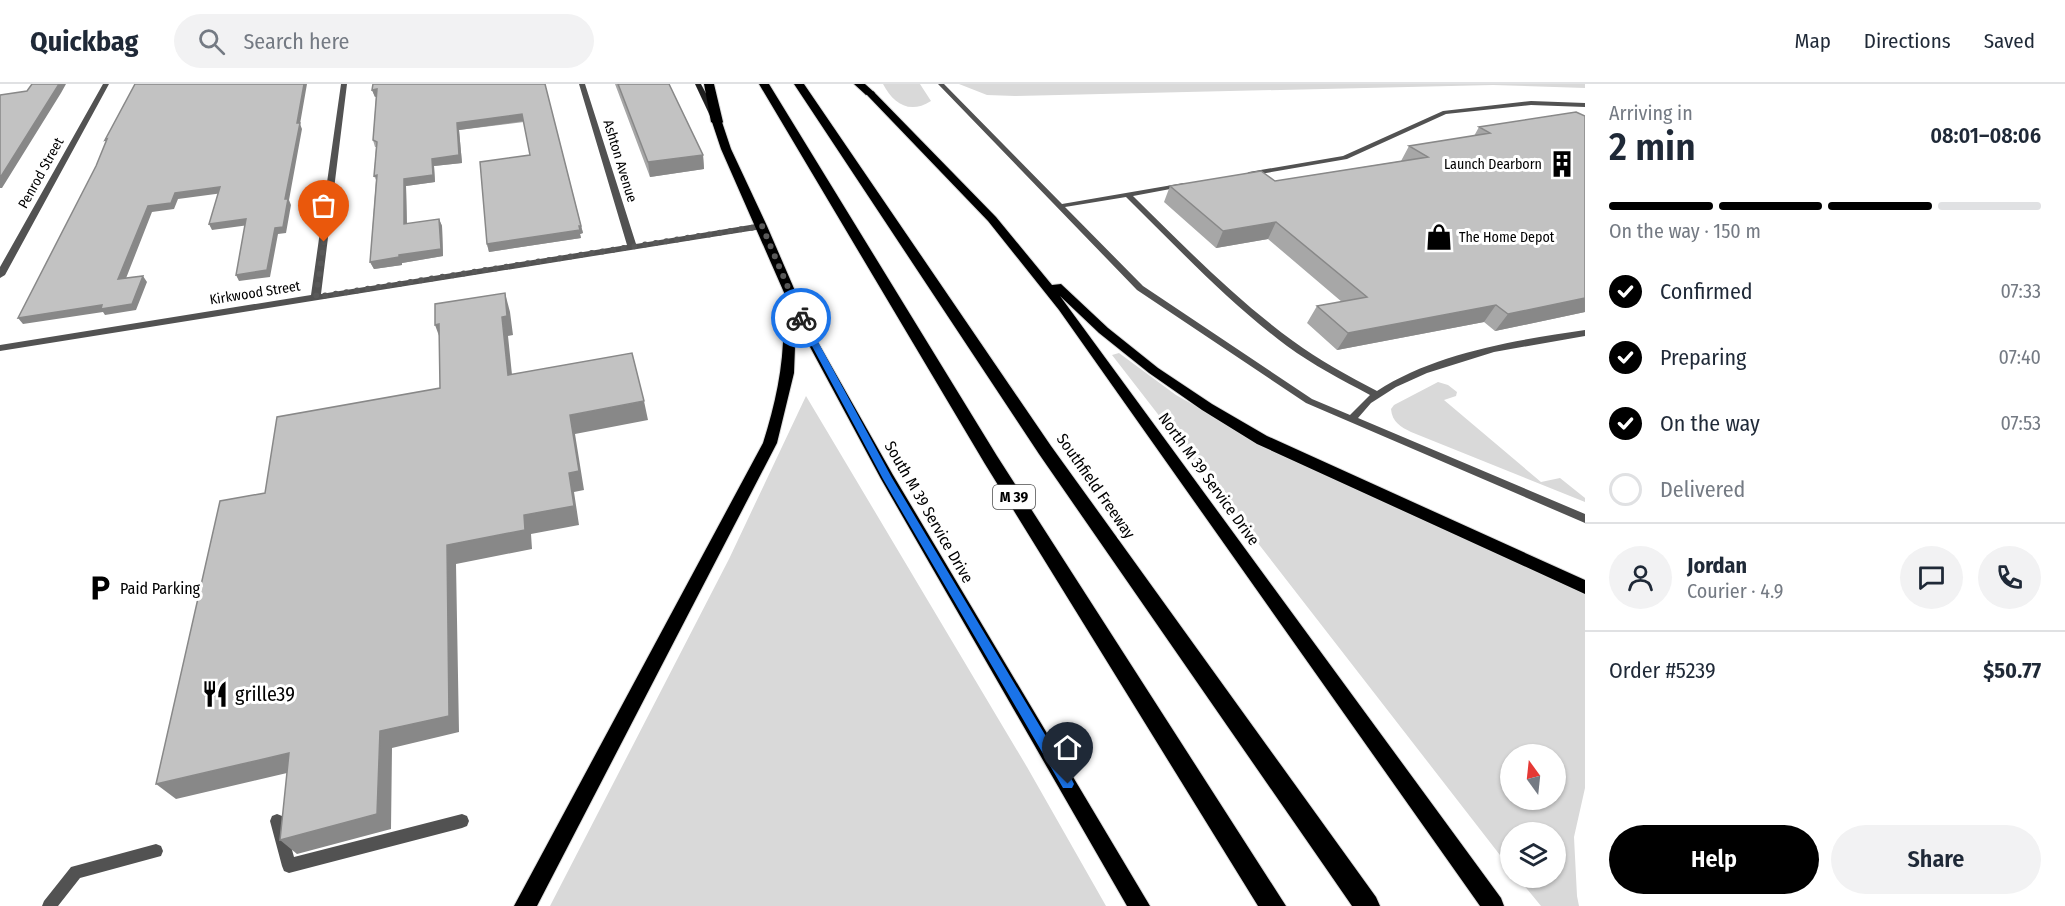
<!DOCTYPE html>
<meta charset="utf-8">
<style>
body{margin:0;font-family:"Fira Sans Condensed",sans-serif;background:#f2f2f3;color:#1f2937;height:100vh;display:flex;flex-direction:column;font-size:22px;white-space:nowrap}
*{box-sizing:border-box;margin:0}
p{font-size:20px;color:#747a83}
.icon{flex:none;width:33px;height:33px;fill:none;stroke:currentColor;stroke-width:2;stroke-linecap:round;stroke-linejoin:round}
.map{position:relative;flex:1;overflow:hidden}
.panel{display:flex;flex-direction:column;background:#fff;width:480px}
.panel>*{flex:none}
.needle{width:39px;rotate:345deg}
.buttons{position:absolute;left:1500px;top:660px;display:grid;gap:12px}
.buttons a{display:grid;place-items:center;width:66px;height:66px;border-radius:50%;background:#fff;box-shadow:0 2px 4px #0004;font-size:30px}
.pin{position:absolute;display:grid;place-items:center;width:51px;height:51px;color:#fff;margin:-62px -26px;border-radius:50% 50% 50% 0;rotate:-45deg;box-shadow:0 0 6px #0007}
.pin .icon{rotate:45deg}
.courier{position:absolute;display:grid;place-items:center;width:60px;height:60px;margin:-30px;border:4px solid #1a73e8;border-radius:50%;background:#fff;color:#222;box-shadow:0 2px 8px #0007}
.head em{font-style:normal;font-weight:600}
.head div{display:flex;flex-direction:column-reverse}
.head{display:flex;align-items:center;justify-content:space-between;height:102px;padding:0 24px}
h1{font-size:39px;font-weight:600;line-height:45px}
.bar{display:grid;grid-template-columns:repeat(4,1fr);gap:9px 6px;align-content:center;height:72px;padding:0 24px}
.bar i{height:8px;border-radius:4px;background:#e0e1e3}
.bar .current{background:#000}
.bar p{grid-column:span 4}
.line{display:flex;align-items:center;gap:15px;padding:0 24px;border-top:2px solid #e0e1e3}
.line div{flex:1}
.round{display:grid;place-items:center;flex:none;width:63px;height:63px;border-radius:32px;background:#f2f2f3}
ol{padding:0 24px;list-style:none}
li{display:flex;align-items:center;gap:18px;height:66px}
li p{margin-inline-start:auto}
li .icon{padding:6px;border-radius:50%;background:#000;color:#fff;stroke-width:4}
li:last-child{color:#747a83}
li i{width:33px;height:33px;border:3px solid #e0e1e3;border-radius:50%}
.cta{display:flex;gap:12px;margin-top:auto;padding:12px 24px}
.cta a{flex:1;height:69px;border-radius:36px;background:#000;color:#fff;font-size:24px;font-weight:600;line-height:69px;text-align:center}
.cta a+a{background:#f2f2f3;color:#1f2937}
header{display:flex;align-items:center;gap:36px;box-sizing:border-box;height:84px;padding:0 30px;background:#fff;border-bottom:2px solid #e0e1e3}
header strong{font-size:28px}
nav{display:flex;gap:33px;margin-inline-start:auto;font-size:21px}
.search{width:420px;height:54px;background:#f2f2f3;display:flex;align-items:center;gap:15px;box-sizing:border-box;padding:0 21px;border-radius:33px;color:#747a83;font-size:22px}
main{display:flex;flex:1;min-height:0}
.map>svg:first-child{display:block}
.green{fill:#d9d9d9;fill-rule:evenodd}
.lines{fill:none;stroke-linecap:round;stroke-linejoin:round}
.primary-casing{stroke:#dbdbdb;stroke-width:2}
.highway-casing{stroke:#dbdbdb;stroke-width:2}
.lane{fill:#525252;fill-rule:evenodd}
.street{fill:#525252;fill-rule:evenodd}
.secondary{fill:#1f1f1f;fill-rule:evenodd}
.primary{fill:#000;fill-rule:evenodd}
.highway{fill:#000;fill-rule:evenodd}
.wall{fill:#a7a7a7}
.shaded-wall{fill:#888}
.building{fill:#c2c2c2;stroke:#888;stroke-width:1.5}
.route{fill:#1a73e8}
.done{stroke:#595959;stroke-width:6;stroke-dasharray:0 10.8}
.labels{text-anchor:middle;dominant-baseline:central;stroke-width:6;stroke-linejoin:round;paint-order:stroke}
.far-street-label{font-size:14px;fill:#000;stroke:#fff}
.far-poi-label{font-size:14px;fill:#000;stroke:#fff;text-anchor:end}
.shield{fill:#fff;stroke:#4c4c4c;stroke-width:1.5}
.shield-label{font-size:15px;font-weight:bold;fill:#000}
.street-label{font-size:16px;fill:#000;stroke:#fff}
.poi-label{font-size:16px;fill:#000;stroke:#fff;text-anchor:start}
.near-poi-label{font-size:20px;fill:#000;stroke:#fff;text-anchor:start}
</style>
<header>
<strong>Quickbag</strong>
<div class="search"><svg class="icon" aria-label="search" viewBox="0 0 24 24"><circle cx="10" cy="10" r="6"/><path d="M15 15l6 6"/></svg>Search here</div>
<nav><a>Map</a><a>Directions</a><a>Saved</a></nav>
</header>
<main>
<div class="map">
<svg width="1585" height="822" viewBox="0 0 1585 822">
<rect width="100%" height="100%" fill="#fff"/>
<path class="green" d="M 883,0 L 920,0 L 931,17 C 909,31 893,19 883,0 Z
M 959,0 L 1585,0 L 1585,4 L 1493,1 L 1015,12 L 987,11 Z
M 1119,269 L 1176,311 L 1279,369 L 1585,509 L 1585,704 L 1574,753 L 1577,812 L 1579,822 L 1541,822 L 1518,794 L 1556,794 L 1556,748 L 1510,748 L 1510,784 L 1112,271 ZM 1510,670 L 1556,670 L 1556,716 L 1510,716 Z
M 1438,298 L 1448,301 L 1457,308 L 1456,312 L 1444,316 L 1541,398 L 1560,394 L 1585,414 L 1585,418 L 1411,348 C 1401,343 1392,338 1391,325 L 1394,321 Z
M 806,312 L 1027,683 L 1106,822 L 550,822 L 729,475 Z"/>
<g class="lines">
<defs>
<path id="primary" d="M 867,7 L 873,7 L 996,133 L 1052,201 L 1061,200 L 1108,244 L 1158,284 L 1212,320 L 1267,352 L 1585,496 L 1585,510 L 1257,360 L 1202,326 L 1149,289 L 1099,249 L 1060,212 L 1501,814 L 1504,822 L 1480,822 L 1059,226 L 988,137 L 867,11 Z
M 717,35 L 722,38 L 731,65 L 767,142 L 815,253 L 893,391 L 1150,822 L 1127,822 L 881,395 L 796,237 L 794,289 L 777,359 L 537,822 L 514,822 L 763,359 C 778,312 787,266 782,216 L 786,213 L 721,65 L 712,38 Z"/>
<path id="highway" d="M 704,0 L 714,0 L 723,38 L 721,40 L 717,41 L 711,38 Z
M 759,0 L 769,0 L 997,372 L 1286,822 L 1258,822 L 985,380 Z
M 794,0 L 804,0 L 1051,362 L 1376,813 L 1380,822 L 1352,822 L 1039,370 Z
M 854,0 L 865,0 L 875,9 L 866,11 Z"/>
</defs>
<use href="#primary" class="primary-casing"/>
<use href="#highway" class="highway-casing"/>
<path class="lane" d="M 938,0 L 944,0 L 1062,120 L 1184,99 L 1185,101 L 1181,103 L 1133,112 C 1184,162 1235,215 1293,257 C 1319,276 1348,292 1377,307 C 1435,269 1517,256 1585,246 L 1585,252 L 1494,268 L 1427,289 L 1396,303 L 1371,319 L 1358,334 L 1585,430 L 1585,439 L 1306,319 L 1137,206 ZM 1126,113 C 1178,164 1228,218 1287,262 C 1313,281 1342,296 1370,311 L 1350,331 L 1312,315 L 1143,202 L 1065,123 Z
M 1531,17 L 1585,19 L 1585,23 L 1531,21 L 1446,30 L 1347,75 L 1249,92 L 1246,90 L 1249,88 L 1343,72 L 1443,27 Z
M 277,730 L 282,732 L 284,737 L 294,773 L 462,730 L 467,732 L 469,737 L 467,742 L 462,744 L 289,789 L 284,787 L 282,782 L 270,737 L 272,732 Z
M 156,760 L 161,762 L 163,767 L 161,772 L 80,794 L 58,822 L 42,822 L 44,817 L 71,783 Z"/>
<path class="street" d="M 103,0 L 109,0 L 5,191 L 0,194 L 0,183 Z
M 341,0 L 347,0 L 321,210 L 627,161 L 579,0 L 585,0 L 636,160 L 762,139 L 766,142 L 762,145 L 0,267 L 0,261 L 311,211 Z"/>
<path class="secondary" d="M 695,0 L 701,0 L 719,34 L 718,36 L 711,34 Z"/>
<use href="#primary" class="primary"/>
<use href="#highway" class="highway"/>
</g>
<path class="wall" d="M 545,0 L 583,149 L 580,150 L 581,154 L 489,168 L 487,160 L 530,71 L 524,38 L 459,46 L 462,79 L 434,82 L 435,98 L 406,102 L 407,140 L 439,135 L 442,142 L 443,172 L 402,179 L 402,181 L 374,185 L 370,178 L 376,96 L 374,92 L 376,63 L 375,63 L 373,56 L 376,12 L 375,13 L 372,6 Z
M 615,0 L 669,0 L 703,71 L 704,85 L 650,93 Z
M 1585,32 L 1585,228 L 1495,247 L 1484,238 L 1337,266 L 1307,239 L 1317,222 L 1342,218 L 1268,155 L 1216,164 L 1164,118 L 1170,102 L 1275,97 L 1401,77 L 1409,62 L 1474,52 L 1479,43 Z"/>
<path class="shaded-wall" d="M 59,0 L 66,0 L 61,9 L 2,104 L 0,104 L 0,94 Z
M 304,0 L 307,0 L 300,40 L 302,45 L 289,116 L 291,121 L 286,149 L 278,150 L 270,193 L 239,197 L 236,191 L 275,144 L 297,39 Z
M 377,5 L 379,12 L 375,13 L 372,6 Z
M 522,30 L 524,37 L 459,46 L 462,79 L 434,82 L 435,98 L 406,102 L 407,147 L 404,140 L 404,95 L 432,75 L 457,39 Z
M 703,71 L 704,85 L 650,93 L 648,78 Z
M 220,103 L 223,109 L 178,115 L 174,125 L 152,128 L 123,202 L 118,195 L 148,122 L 175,109 Z
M 246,135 L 249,141 L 212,146 L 209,140 Z
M 439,135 L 442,142 L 443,172 L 402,179 L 402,181 L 374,185 L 370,178 L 399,171 Z
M 1276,138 L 1268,155 L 1216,164 L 1223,147 Z
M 581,142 L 583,149 L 580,150 L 581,154 L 489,168 L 487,160 Z
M 143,192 L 147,198 L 136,226 L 105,231 L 103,228 L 23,240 L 18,234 Z
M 505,209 L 510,228 L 513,251 L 508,252 L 514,310 L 508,291 L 502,233 Z
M 1585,214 L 1585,228 L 1495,247 L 1508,230 Z
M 1496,221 L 1484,238 L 1337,266 L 1348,249 Z
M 439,240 L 442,260 L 435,241 Z
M 644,317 L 648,336 L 575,350 L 584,406 L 574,408 L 579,441 L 531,450 L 532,465 L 456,480 L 459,648 L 392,664 L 391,745 L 297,770 L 280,756 L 447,461 L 524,431 L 569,389 L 570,331 Z
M 289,669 L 304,685 L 176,715 L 156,700 Z"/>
<path class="building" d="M 32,0 L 59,0 L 0,94 L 0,11 L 27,7 Z
M 135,0 L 304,0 L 297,39 L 300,39 L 285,115 L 288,115 L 283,143 L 275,144 L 267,186 L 236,191 L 246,135 L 209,140 L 220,103 L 175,109 L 171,119 L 148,122 L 118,195 L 143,192 L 132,220 L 101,225 L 102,221 L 18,234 L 96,82 L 107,55 L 105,56 Z
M 373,0 L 545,0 L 581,142 L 579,142 L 580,146 L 487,160 L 480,78 L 530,71 L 522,30 L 457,39 L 459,71 L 432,75 L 433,91 L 404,95 L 404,140 L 439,135 L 441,165 L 399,171 L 399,173 L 370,178 L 377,91 L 374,92 L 377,58 L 373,56 L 377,5 L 372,6 Z
M 618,0 L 669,0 L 703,71 L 648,78 Z
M 1576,28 L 1585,32 L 1585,214 L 1508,230 L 1496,221 L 1348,249 L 1317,222 L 1367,213 L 1276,138 L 1223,147 L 1170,102 L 1261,87 L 1275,97 L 1428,73 L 1409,62 L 1490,49 L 1479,43 Z
M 505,209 L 507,232 L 502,233 L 508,291 L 632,269 L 644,317 L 570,331 L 579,387 L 569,389 L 574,422 L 524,431 L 525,446 L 447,461 L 449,632 L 380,647 L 377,730 L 280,756 L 289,669 L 156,700 L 220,417 L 265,409 L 277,333 L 440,304 L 439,240 L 435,241 L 435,220 Z"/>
<path class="route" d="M 798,232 L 805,234 L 892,394 L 1072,696 L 1074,700 L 1072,704 L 1063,704 L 883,395 L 797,234 Z"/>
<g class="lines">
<path class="done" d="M 324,158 L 316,213 L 762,142 L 801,234"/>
</g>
<defs>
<symbol id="building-bare" viewBox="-9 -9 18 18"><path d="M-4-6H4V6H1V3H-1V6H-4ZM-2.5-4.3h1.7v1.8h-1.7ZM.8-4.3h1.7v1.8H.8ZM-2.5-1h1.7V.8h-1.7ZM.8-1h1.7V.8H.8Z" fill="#000" stroke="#fff" stroke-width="2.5" paint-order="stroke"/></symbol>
<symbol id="shop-bare" viewBox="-9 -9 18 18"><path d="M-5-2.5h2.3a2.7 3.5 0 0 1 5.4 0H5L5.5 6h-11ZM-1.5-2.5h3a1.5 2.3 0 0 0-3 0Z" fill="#000" stroke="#fff" stroke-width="2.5" paint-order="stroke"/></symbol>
<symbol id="parking-bare" viewBox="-9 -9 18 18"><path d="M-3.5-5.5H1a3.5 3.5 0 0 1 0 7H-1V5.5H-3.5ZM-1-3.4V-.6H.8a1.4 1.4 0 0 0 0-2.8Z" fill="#000" stroke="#fff" stroke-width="2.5" paint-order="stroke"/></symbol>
<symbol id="restaurant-bare" viewBox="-9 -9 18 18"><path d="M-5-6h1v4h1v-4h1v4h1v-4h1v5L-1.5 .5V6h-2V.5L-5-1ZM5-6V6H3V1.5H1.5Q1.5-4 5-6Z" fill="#000" stroke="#fff" stroke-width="2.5" paint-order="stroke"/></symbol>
</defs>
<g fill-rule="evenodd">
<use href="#building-bare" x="1543" y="61" width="38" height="38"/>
<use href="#shop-bare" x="1420" y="134" width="38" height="38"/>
<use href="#parking-bare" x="81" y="485" width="38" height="38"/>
<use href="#restaurant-bare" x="196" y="591" width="38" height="38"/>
</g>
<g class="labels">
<g class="far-street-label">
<text transform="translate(620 77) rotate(73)">Ashton Avenue</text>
<text transform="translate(41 89) rotate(-61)">Penrod Street</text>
<text transform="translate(255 209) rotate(-9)">Kirkwood Street</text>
</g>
<g class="far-poi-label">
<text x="1542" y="80">Launch Dearborn</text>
<text x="1459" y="153" text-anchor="start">The Home Depot</text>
</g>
<rect class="shield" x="993" y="401" width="42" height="24" rx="4.5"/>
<g class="shield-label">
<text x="1014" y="413">M 39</text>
</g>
<g class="street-label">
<text transform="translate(1209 395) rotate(54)">North M 39 Service Drive</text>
<text transform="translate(1096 402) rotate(55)">Southfield Freeway</text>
<text transform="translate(929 428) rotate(60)">South M 39 Service Drive</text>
</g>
<g class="poi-label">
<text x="120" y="504">Paid Parking</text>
</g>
<g class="near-poi-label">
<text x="235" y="610">grille39</text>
</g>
</g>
</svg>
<div class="buttons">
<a><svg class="needle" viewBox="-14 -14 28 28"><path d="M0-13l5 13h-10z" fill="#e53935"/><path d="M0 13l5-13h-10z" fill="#747a83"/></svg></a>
<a><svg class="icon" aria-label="layers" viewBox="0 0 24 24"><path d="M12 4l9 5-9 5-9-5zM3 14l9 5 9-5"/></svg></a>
</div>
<div class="pin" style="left:324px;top:158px;background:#ea580c"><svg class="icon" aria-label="bag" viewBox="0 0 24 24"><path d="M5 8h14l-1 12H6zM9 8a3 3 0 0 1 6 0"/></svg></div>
<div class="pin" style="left:1068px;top:700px;background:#1f2937"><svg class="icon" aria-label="home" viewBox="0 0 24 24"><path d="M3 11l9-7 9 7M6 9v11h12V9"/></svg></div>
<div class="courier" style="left:801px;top:234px"><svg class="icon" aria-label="bike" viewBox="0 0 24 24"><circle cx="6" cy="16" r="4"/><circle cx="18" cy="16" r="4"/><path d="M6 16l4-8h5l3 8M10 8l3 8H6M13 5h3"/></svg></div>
</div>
<section class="panel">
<div class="head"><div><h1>2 min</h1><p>Arriving in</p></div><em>08:01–08:06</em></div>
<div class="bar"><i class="current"></i><i class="current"></i><i class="current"></i><i></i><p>On the way · 150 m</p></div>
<ol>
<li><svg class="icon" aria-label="check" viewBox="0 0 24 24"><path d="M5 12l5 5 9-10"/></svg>Confirmed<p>07:33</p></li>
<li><svg class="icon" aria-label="check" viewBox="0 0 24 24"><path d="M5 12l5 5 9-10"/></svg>Preparing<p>07:40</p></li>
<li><svg class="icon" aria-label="check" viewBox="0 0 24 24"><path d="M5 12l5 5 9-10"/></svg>On the way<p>07:53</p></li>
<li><i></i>Delivered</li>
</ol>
<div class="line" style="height:108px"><a class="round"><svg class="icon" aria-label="person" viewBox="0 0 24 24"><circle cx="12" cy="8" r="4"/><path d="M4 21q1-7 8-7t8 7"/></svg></a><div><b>Jordan</b><p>Courier · 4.9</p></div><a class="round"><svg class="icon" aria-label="chat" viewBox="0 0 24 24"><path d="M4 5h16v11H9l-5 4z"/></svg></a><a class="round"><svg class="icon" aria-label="phone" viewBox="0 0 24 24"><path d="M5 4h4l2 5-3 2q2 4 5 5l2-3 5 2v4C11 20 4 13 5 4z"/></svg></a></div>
<div class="line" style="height:78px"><div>Order #5239</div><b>$50.77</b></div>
<div class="cta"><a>Help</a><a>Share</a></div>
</section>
</main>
